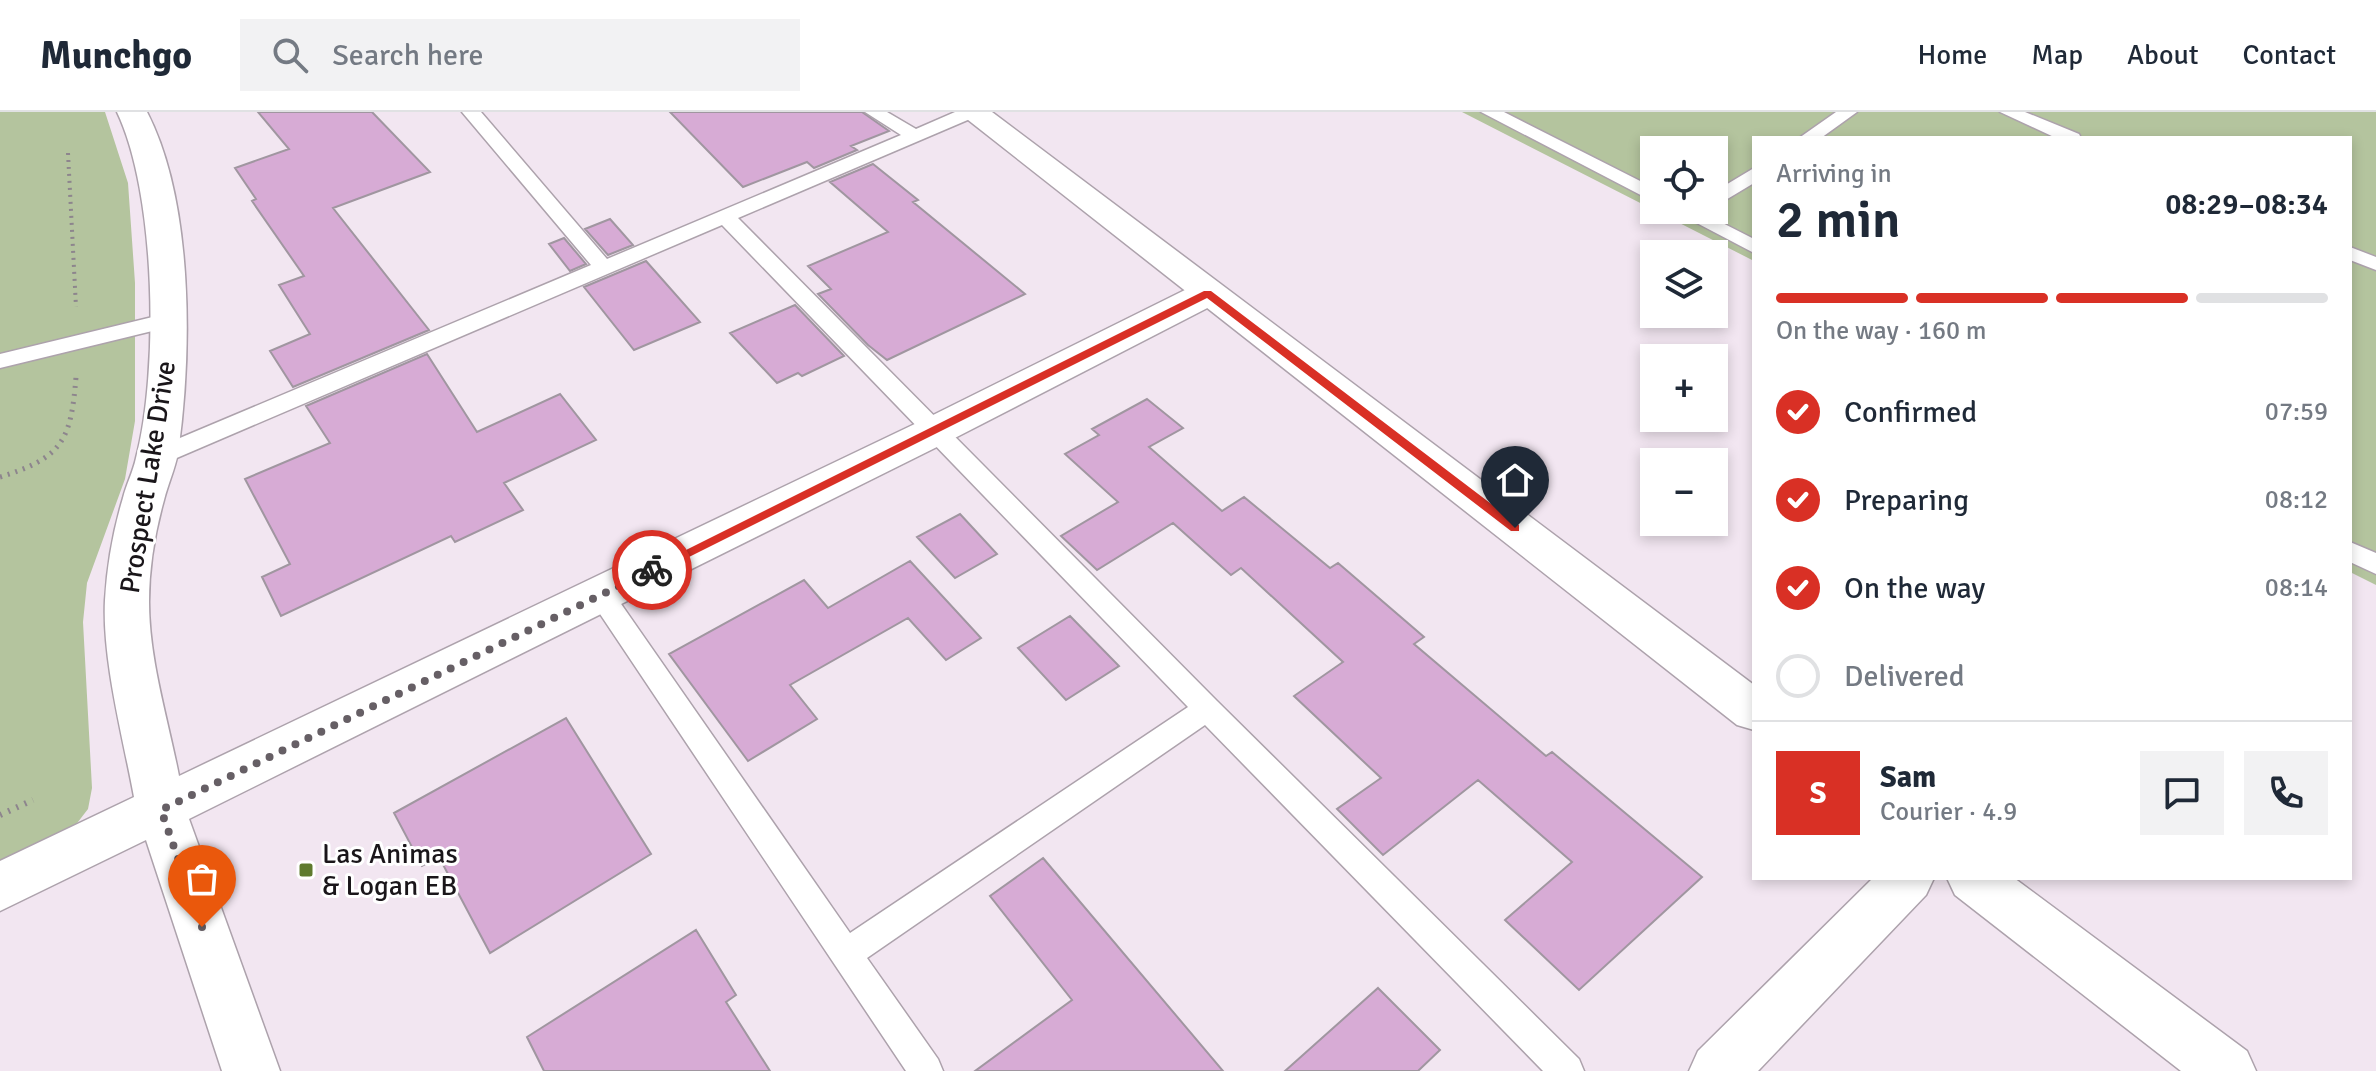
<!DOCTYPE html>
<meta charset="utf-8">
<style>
body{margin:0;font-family:Signika,sans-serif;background:#f2f2f3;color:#1f2937;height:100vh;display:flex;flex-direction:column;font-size:30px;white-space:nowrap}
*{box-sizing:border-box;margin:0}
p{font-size:26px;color:#747a83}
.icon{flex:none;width:44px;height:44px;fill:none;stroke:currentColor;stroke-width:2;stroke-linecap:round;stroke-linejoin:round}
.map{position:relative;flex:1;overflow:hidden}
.details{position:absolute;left:1752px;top:24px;width:600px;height:744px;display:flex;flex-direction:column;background:#fff;border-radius:0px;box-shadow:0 4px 12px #0003}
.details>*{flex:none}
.fabs{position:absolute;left:1640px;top:24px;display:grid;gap:16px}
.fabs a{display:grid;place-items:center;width:88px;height:88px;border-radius:0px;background:#fff;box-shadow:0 4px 12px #0003;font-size:40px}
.pin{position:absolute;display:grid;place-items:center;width:68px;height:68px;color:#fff;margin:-82px -34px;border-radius:50% 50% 50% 0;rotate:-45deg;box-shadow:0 0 8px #0007}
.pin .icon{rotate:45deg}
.courier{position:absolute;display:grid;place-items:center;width:80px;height:80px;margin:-40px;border:6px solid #d93025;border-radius:50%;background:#fff;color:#222;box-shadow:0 2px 10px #0007}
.summary em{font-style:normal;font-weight:600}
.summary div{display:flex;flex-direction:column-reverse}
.summary{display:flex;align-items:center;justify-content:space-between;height:136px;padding:0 24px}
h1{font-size:52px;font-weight:600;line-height:60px}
.bar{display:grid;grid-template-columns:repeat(4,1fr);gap:12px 8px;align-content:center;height:96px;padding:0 24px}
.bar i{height:10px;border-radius:6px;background:#e0e1e3}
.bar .on{background:#d93025}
.bar p{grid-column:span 4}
.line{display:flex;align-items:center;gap:20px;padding:0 24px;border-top:2px solid #e0e1e3}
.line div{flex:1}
.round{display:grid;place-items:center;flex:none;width:84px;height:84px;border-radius:0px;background:#f2f2f3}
ol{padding:0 24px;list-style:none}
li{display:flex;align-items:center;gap:24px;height:88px}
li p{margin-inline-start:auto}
li .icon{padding:8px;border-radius:50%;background:#d93025;color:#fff;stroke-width:4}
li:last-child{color:#747a83}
li i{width:44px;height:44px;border:4px solid #e0e1e3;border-radius:50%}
header{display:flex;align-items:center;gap:48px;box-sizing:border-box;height:112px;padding:0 40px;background:#fff;border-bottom:2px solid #e0e1e3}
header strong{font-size:38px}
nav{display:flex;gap:44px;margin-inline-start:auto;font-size:28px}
.search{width:560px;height:72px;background:#f2f2f3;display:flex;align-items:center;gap:20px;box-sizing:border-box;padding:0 28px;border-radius:0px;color:#747a83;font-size:30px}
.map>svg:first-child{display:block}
.green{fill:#b4c49e;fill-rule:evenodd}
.building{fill:#d7abd5;stroke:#a096a0;stroke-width:2}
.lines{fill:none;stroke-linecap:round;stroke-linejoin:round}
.service-casing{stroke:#ada2ac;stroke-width:3}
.minor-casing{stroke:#ada2ac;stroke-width:3}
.primary-casing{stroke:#ada2ac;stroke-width:3}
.path-far2{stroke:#8d858d;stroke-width:4;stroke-dasharray:2 5;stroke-linecap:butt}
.path-far1{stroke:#8d858d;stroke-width:5;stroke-dasharray:2 6;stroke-linecap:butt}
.path{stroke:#8d858d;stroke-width:6;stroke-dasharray:2 7;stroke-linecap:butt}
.service{fill:#fff;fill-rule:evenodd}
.minor{fill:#fff;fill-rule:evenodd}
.primary{fill:#fff;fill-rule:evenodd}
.route{fill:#d93025}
.done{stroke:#665f65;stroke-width:8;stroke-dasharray:0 14.4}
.poi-dot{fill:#5f7a2e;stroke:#fff;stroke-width:3}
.labels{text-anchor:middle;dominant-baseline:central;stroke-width:6;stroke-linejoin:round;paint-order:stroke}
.street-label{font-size:28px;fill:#1a161a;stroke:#fff}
.poi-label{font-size:28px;fill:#1a161a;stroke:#fff;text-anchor:start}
</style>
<header>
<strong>Munchgo</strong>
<div class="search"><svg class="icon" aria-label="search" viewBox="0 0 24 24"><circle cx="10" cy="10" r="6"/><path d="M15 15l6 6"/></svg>Search here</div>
<nav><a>Home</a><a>Map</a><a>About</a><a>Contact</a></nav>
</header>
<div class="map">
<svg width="2376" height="959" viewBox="0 0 2376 959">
<rect width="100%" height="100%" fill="#f2e6f1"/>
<path class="green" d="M 0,0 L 105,0 L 128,71 L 135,171 L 135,309 L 125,367 L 87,471 L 83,510 L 92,676 L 88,697 L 71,719 L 0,760 Z
M 1462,0 L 2376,0 L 2376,473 L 2350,460 L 2350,26 L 1754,26 L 1754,149 ZM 1654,38 L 1714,38 L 1714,98 L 1654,98 Z"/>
<path class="building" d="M 258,0 L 372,0 L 430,60 L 333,96 L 429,218 L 293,275 L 270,239 L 310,222 L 279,173 L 304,164 L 252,89 L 256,87 L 235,56 L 289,37 Z
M 670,0 L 862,0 L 889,19 L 851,34 L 857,38 L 814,56 L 807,50 L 743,75 Z
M 873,52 L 918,88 L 913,90 L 1025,182 L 887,248 L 868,233 L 818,182 L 831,177 L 808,154 L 888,120 L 830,70 Z
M 610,107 L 633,133 L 608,143 L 585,117 Z
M 564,126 L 586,152 L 570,159 L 549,132 Z
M 646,149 L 700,210 L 634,238 L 584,175 Z
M 795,193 L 844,244 L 802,264 L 798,261 L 777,271 L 730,221 Z
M 427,242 L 477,320 L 560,282 L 596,328 L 504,371 L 523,398 L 455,430 L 451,424 L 281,504 L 262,465 L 290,452 L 245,367 L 330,331 L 306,294 Z
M 1147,287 L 1183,316 L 1149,335 L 1222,399 L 1244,385 L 1330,456 L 1338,451 L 1424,525 L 1414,532 L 1546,644 L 1552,640 L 1702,765 L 1579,878 L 1505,808 L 1572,750 L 1478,668 L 1383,743 L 1337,697 L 1381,666 L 1294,584 L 1343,550 L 1241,456 L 1231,463 L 1173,411 L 1097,458 L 1061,424 L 1118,390 L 1065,342 L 1099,323 L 1092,317 Z
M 960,402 L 997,442 L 955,466 L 917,425 Z
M 910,449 L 981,526 L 946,548 L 908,506 L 790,573 L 817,607 L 748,649 L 669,542 L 804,468 L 828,496 Z
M 1070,504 L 1119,554 L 1066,588 L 1018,536 Z
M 566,606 L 651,742 L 490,841 L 439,745 L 422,754 L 394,701 Z
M 1043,746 L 1223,959 L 975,959 L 1072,888 L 990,784 Z
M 696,818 L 736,883 L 726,890 L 770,959 L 544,959 L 527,925 Z
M 1378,876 L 1440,938 L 1418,959 L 1285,959 Z"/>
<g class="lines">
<defs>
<path id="service" d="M 462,0 L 481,0 L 607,147 L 901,23 L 865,0 L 887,0 L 916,17 L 955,0 L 980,0 L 977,4 L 738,106 L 1217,589 L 1579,947 L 1584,959 L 1543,959 L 1205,613 L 867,846 L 938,947 L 943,959 L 906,959 L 592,490 L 588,483 L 592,476 L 601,473 L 610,476 L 850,821 L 1188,595 L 722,113 L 165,351 L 157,353 L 149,351 L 145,345 L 149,339 L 591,153 Z
M 1481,0 L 1504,0 L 1654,76 L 1654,90 Z
M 1836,0 L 1857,0 L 1821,26 L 1799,26 Z
M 2000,0 L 2025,0 L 2079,22 L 2081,26 L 2056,26 Z
M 1754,56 L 1754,71 L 1714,95 L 1714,80 Z
M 1672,98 L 1697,98 L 1754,127 L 1754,141 Z
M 2350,135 L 2376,145 L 2376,158 L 2350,148 Z
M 169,201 L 177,203 L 180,208 L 177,213 L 0,256 L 0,242 Z
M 2350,430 L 2376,441 L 2376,462 L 2350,450 Z"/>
<path id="minor" d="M 117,0 L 147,0 C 194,91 192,242 178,341 C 175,357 168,372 164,388 C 155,420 149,456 149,490 C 149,548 168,607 179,664 L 921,309 L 1195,173 L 1208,170 L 1221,173 L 1226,181 L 1221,189 L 949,329 L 189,707 L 280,959 L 222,959 L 146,728 L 0,799 L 0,749 L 134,685 C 123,625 102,548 105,488 C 107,454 113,419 123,386 C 126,373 133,360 136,346 C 159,259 156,81 117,0 Z
M 1873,766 L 1934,766 L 1926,783 L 1758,959 L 1689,959 L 1698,939 Z"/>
<path id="primary" d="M 958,0 L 992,0 L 1754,573 L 1754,618 L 1737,613 Z
M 1947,766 L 2014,766 L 2247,939 L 2256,959 L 2181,959 L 1955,783 Z"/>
</defs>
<use href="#service" class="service-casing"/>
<use href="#minor" class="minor-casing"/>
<use href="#primary" class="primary-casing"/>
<path class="path-far2" d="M 68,41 L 76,195"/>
<path class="path-far1" d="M 0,365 C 62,346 71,329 76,265"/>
<path class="path" d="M 0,703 L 33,688"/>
<use href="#service" class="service"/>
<use href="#minor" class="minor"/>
<use href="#primary" class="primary"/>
</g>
<path class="route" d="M 1204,179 L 1211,179 L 1519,413 L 1519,419 L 1511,419 L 1207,186 L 657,461 L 648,461 L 646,458 Z"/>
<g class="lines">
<path class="done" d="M 202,815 L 161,698 L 652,458"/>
</g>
<rect class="poi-dot" x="298" y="750" width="16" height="16" rx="4"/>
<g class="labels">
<g class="street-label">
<text transform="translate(148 365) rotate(-81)">Prospect Lake Drive</text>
</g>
<g class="poi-label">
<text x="322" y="742">Las Animas<tspan x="322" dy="32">&amp; Logan EB</tspan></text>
</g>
</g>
</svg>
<div class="fabs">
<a><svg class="icon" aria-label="locate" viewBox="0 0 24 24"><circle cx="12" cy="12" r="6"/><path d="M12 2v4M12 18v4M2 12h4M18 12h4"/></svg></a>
<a><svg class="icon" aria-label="layers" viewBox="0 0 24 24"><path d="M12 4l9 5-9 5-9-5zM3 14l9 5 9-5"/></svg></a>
<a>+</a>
<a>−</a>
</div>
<div class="pin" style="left:202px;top:815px;background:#ea580c"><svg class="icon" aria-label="bag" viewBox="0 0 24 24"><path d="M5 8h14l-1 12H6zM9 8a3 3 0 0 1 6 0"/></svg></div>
<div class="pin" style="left:1515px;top:416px;background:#1f2937"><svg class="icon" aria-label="home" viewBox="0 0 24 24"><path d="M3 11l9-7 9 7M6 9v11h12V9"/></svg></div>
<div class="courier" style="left:652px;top:458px"><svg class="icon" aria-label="bike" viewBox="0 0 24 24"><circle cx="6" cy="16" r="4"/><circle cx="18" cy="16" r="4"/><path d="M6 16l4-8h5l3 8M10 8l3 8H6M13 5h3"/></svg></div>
<section class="details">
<div class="summary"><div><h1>2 min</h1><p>Arriving in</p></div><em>08:29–08:34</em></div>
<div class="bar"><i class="on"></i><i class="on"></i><i class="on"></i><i></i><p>On the way · 160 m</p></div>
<ol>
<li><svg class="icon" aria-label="check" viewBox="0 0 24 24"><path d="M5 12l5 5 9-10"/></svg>Confirmed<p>07:59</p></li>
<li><svg class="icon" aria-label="check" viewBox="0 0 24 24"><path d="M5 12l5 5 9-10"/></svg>Preparing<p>08:12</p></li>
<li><svg class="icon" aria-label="check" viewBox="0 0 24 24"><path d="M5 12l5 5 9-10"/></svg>On the way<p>08:14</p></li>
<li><i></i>Delivered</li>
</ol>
<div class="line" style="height:144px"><b class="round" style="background:#d93025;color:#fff">S</b><div><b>Sam</b><p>Courier · 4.9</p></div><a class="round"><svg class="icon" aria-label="chat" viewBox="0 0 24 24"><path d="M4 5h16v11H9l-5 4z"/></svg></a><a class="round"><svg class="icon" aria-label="phone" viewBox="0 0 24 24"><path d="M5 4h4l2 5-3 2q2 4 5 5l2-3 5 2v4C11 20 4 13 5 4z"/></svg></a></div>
</section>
</div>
